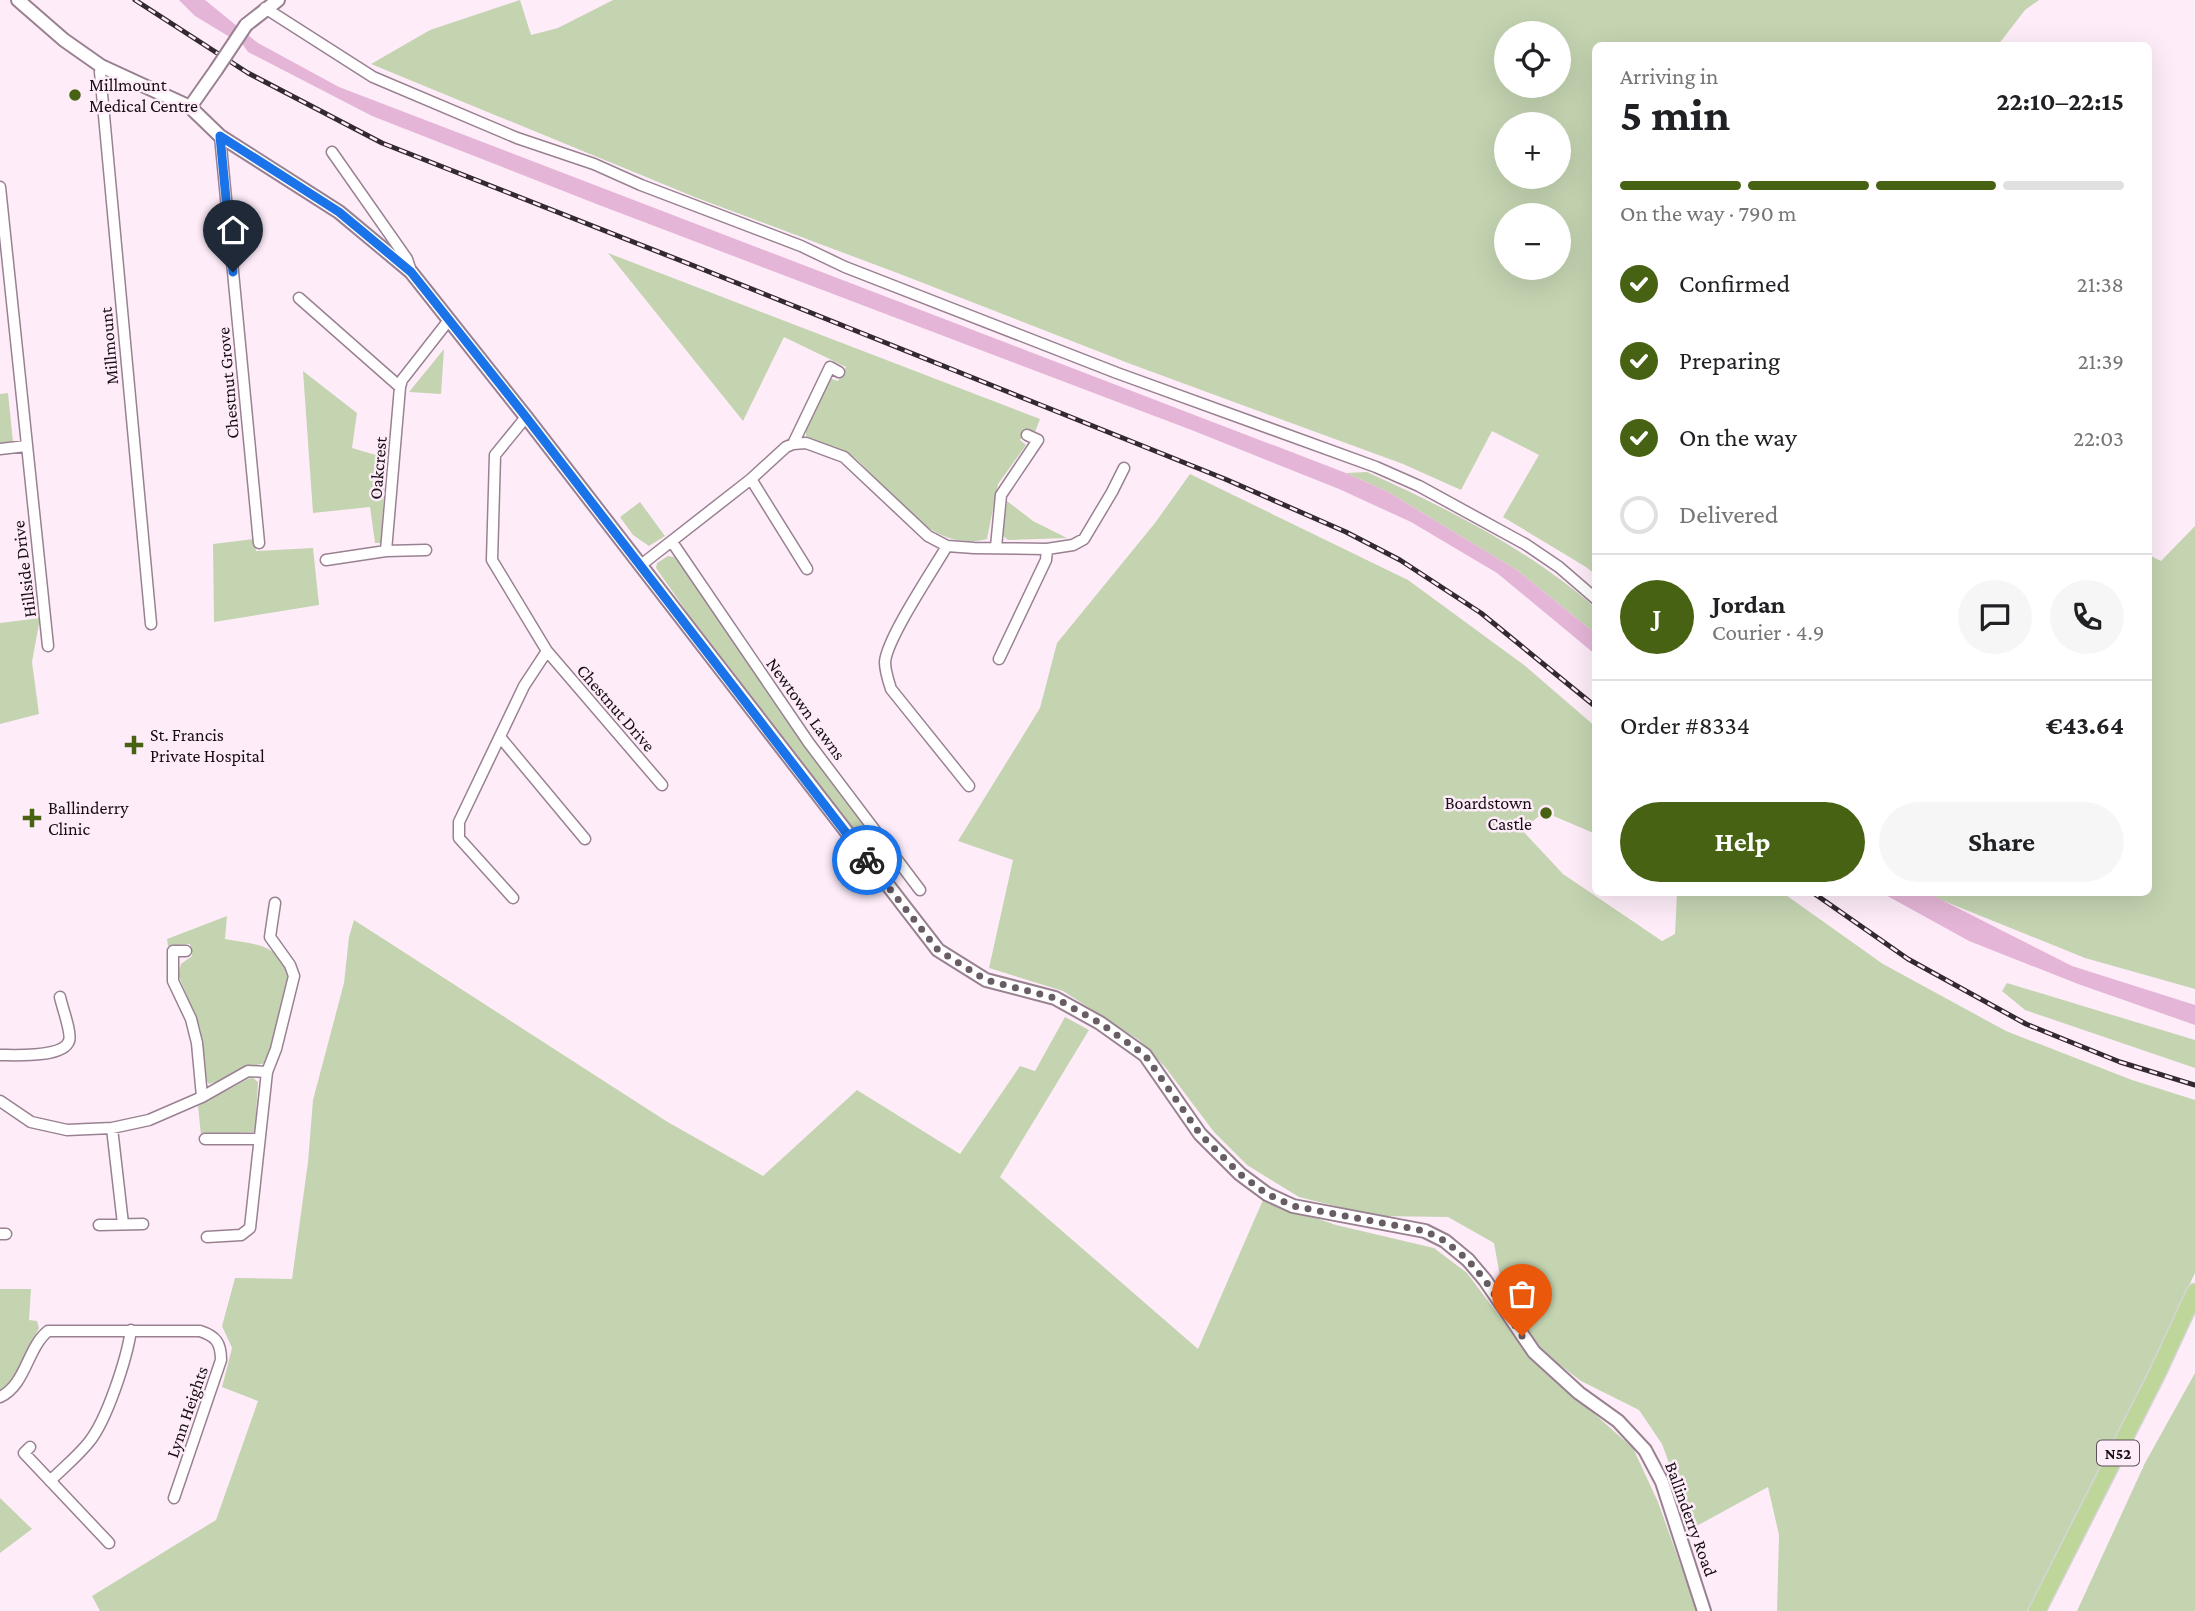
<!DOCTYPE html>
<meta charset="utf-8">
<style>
body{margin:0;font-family:"Crimson Pro",serif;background:#f6f6f6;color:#202124;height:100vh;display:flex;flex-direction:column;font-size:26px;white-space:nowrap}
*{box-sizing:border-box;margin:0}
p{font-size:23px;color:#757577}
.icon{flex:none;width:38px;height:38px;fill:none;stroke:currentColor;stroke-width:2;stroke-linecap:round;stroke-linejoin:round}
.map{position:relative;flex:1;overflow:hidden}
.drawer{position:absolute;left:1592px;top:42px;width:560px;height:854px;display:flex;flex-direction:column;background:#fff;border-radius:10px;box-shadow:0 7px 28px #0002}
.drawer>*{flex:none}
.fabs{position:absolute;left:1494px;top:21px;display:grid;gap:14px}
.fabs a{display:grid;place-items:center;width:77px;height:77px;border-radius:50%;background:#fff;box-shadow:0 7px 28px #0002;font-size:35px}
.pin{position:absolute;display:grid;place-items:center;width:60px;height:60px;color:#fff;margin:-72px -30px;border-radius:50% 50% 50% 0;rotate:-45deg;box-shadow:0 0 7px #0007}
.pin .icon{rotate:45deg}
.courier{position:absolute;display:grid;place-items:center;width:70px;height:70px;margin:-35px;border:5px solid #1a73e8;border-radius:50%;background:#fff;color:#222;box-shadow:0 2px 9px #0007}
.overview em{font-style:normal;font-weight:700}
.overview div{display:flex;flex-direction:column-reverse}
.overview{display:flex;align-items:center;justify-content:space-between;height:119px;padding:0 28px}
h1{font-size:46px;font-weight:700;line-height:52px}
.bar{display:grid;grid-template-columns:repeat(4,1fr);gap:10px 7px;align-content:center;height:84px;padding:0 28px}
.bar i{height:9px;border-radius:5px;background:#e0e0e0}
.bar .active{background:#476213}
.bar p{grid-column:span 4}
.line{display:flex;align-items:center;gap:18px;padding:0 28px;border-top:2px solid #e0e0e0}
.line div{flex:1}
.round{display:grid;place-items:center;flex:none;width:74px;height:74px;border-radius:37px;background:#f6f6f6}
ol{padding:0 28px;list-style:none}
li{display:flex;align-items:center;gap:21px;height:77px}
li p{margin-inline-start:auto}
li .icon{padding:7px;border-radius:50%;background:#476213;color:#fff;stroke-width:4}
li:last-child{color:#757577}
li i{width:38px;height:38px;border:4px solid #e0e0e0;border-radius:50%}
.button{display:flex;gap:14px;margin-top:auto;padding:14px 28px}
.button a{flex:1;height:80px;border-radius:42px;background:#476213;color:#fff;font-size:28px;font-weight:700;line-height:80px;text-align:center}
.button a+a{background:#f6f6f6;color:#202124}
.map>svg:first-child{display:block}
.green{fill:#c4d4b1;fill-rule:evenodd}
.water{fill:#e5b5d7}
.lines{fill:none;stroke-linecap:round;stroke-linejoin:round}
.minor-casing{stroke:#998192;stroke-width:13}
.tertiary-casing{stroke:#998192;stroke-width:16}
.primary-casing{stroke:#d5d4d5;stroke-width:19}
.minor{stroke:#fff;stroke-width:10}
.tertiary{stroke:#fff;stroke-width:12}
.primary{stroke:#bed69a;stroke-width:16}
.rail-casing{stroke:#332931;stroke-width:5}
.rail{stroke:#feedf9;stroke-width:2.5;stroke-dasharray:8;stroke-linecap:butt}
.tertiary-bridge-casing{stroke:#998192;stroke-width:16;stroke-linecap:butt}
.tertiary-bridge{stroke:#fff;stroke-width:12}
.done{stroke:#685c65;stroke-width:7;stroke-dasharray:0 12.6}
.route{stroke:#1a73e8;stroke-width:9}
.poi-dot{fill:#476213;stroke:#feedf9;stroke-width:2.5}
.labels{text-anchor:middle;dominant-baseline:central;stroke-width:5;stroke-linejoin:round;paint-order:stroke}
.shield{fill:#feedf9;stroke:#5c5159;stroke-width:2}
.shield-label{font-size:16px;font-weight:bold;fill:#170e15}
.poi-label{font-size:18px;fill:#170e15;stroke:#feedf9;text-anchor:start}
.street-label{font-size:18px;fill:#170e15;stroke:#feedf9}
</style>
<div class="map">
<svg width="2195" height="1611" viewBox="0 0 2195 1611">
<rect width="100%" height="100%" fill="#feedf9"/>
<path class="green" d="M 520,0 L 531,35 L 558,28 L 613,0 L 2039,0 L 2025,10 L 1998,45 L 1596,46 L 1596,575 L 1586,567 L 1503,517 L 1539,455 L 1492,431 L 1461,490 L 1403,464 L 1128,363 L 900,274 L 697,198 L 371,64 L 430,30 ZM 1559,33 L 1559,86 L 1507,86 L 1507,33 ZM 1559,124 L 1559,177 L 1507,177 L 1507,124 ZM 1507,215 L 1559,215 L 1559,268 L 1507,268 Z
M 608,253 L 1040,419 L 1035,432 L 1027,429 L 1020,440 L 1026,445 L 998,484 L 987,539 C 929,554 893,491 855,458 C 839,445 819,446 806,436 L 806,427 L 829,378 L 838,381 L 846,367 L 784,337 L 743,421 Z
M 444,349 L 441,394 L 409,392 Z
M 303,371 L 357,413 L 352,448 L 386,458 L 381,543 L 375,543 L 370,507 L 313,513 Z
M 8,393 L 13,442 L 0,443 L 0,394 Z
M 1367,472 C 1449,509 1528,549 1596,608 L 1596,634 L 1517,570 L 1388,492 L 1346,473 Z
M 1190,474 L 1408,580 L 1524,665 L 1596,727 L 1596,834 L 1544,812 L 1522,830 L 1563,874 L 1662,941 L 1675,934 L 1677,893 L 1783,893 L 1883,964 L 2006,1031 L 2132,1080 L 2195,1100 L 2195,1273 L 2073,1529 L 2027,1611 L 1777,1611 L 1779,1535 L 1768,1487 L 1693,1528 L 1662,1444 L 1639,1410 L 1581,1381 L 1539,1349 L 1502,1287 L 1494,1243 L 1448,1217 L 1375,1216 L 1299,1197 L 1247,1165 L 1214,1132 L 1165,1067 L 1139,1040 L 1063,991 L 989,968 L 1013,860 L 958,841 L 1040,708 L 1057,643 L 1155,523 Z
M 1007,501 L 1033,521 L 1067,538 L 1008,540 L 1002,535 Z
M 640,502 L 665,536 L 649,546 L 633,535 L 620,517 Z
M 2195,526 L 2195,989 L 2085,958 L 1939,899 L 1928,893 L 2149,892 L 2149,555 L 2161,561 Z
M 254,539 L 256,551 L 313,548 L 319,605 L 214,622 L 213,544 Z
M 668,556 L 674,557 L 697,585 L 758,679 L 876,837 L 866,844 L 687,612 L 656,568 L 657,563 Z
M 40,618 L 32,662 L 39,714 L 0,724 L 0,623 Z
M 227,916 L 225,939 C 257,945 275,942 290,975 L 270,1057 L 266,1063 L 247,1067 L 228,1078 L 209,1084 L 206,1080 L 200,1028 L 178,974 L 181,964 L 192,956 L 190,944 L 168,946 L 167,939 Z
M 354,920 L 666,1121 L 763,1176 L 857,1090 L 960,1154 L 1020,1066 L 1035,1071 L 1065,1017 L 1089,1030 L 1000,1177 L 1198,1349 L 1263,1200 L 1336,1225 L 1434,1248 L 1467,1273 L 1530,1357 L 1633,1448 L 1658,1502 L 1697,1611 L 100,1611 L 92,1596 L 216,1520 L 258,1401 L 222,1387 L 232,1348 L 222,1326 L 235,1278 L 292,1279 L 308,1162 L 313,1100 L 344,983 L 349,937 Z
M 2007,983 L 2195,1040 L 2195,1068 L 2025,1010 L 2002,991 Z
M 252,1077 L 258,1082 L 255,1132 L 201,1135 L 198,1106 Z
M 0,1289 L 31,1289 L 29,1320 L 37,1321 L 39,1328 C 28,1347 21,1379 0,1391 Z
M 2195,1373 L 2195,1611 L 2077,1611 L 2145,1463 Z
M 0,1498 L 32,1529 L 0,1553 Z"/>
<path class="water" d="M 179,0 L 205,0 L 258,43 L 339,87 L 1346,473 L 1388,492 L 1517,570 L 1596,634 L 1596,655 L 1497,573 L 1411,522 L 1339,489 L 1194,431 L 599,205 L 372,116 L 248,52 L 243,45 L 195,16 Z
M 1882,893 L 1928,893 L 2072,966 L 2195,1005 L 2195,1025 L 2078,984 L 1969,941 Z"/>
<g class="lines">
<defs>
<path id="minor" d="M 265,8 L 373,77 L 517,138 L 594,164 L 641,185 L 801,246 L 845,267 L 1117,373 L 1376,467 L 1419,486 L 1525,544 L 1559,567 L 1596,599
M 101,66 L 100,72 L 151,624
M 220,136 L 259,543
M 332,152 L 407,259 L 411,271
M 0,187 L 48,646
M 299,298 L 400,387
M 793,444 L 830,367 L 839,372
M 0,449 L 26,446
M 751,479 L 807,569
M 672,542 L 809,743 L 920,890
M 947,546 C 933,570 887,638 885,662 C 885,671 888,680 891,689 L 969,786
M 996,547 L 1001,495 L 1038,440 L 1027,435
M 386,551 L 400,387 L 402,380 L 449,320
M 326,560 L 386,551 L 426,550
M 641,565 L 751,479 L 786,447 L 793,444 L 806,443 L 844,457 L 928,536 L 947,546 L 974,548 L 1047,549 L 1073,545 L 1084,539 L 1112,492 L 1124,468
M 547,651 L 662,785
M 999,659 L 1046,560 L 1047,549
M 500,737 L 585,839
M 513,898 L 459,838 L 459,822 L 524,686 L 547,651 L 492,560 L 495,455 L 526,417
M 186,951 L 173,951 L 173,981 L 191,1019 L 197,1043 L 202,1097
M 0,1055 C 15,1055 63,1058 69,1041 C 72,1033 62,1007 60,997
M 267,1072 L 276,1049 L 294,976 L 290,965 L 270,937 L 275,903
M 0,1101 L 31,1122 L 67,1130 L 112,1128 L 149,1120 L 202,1097 L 248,1071 L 267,1072 L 250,1228 L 241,1235 L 207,1237
M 112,1128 L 123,1224
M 205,1139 L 259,1139
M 99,1225 L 143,1224
M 0,1234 L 6,1234
M 0,1397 C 26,1385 27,1348 48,1331 L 200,1331 C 216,1336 221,1343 221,1360 L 174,1498
M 30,1447 L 24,1453 L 109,1543
M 50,1481 C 63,1468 78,1456 89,1442 C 107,1420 127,1358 131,1330"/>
<path id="tertiary" d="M 18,0 L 64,40 L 101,66 L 190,107 L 220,136 L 339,212 L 411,272 L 526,417 L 938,950 L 986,980 L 1055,998 L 1100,1023 L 1145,1055 L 1200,1134 L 1240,1174 L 1267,1194 L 1293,1206 L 1425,1231 L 1445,1241 L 1468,1260 L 1485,1280 L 1534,1352 L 1579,1393 L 1618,1421 L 1645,1450 L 1662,1482 L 1704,1611
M 246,25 L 278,0
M 190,107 L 216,70"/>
<path id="primary" d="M 2037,1611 L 2157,1374 L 2195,1292"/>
</defs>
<use href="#minor" class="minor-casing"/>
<use href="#tertiary" class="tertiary-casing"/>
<use href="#primary" class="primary-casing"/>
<use href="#minor" class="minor"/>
<use href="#tertiary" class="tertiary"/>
<use href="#primary" class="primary"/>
<defs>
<path id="rail" d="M 135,0 L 248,73 L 382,143 L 702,269 L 1225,479 L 1346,532 L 1400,560 L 1481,613 L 1596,707
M 1812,892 L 1908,959 L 2026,1024 L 2120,1062 L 2195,1085"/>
</defs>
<use href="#rail" class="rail-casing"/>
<use href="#rail" class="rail"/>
<defs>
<path id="tertiary-bridge" d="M 216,70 L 246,25"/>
</defs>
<use href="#tertiary-bridge" class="tertiary-bridge-casing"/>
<use href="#tertiary-bridge" class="tertiary-bridge"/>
</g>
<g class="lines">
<path class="done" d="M 867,860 L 938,950 L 986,980 L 1055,998 L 1100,1023 L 1145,1055 L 1200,1134 L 1240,1174 L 1267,1194 L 1293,1206 L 1425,1231 L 1445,1241 L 1468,1260 L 1485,1280 L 1522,1336"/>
<path class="route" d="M 233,272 L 220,136 L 339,212 L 411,272 L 526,417 L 867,860"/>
</g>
<g class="poi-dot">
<circle cx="75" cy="95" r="7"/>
<path d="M130.5 734.5h7v7h7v7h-7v7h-7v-7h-7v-7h7z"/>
<circle cx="1546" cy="813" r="7"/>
<path d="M28.5 807.5h7v7h7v7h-7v7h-7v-7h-7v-7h7z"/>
</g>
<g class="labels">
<rect class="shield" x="2097" y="1440.5" width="42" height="25" rx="5"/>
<g class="shield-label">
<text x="2118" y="1453">N52</text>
</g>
<g class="poi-label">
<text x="89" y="85">Millmount<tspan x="89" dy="21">Medical Centre</tspan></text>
<text x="150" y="735">St. Francis<tspan x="150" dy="21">Private Hospital</tspan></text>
<text x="1532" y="803" text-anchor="end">Boardstown<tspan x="1532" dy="21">Castle</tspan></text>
<text x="48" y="808">Ballinderry<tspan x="48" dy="21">Clinic</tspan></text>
</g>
<g class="street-label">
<text transform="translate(109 346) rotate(-95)">Millmount</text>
<text transform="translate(228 383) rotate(-95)">Chestnut Grove</text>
<text transform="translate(378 468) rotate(-85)">Oakcrest</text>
<text transform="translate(24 569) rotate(-97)">Hillside Drive</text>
<text transform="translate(616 708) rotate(49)">Chestnut Drive</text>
<text transform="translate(806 709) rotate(54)">Newtown Lawns</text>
<text transform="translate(187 1412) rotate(-71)">Lynn Heights</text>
<text transform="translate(1691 1519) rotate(70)">Ballinderry Road</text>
</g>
</g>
</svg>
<div class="fabs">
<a><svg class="icon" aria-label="locate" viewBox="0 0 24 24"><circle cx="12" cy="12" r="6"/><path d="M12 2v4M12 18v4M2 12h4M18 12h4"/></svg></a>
<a>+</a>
<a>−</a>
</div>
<div class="pin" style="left:1522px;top:1336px;background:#ea580c"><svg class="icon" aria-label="bag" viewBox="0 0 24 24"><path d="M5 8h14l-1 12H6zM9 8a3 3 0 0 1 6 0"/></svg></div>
<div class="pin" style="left:233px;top:272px;background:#1f2937"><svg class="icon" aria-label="home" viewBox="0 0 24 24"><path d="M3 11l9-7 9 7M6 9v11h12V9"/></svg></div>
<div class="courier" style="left:867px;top:860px"><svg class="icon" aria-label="bike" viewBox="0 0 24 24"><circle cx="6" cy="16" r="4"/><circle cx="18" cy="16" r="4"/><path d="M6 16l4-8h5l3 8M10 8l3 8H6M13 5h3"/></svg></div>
<section class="drawer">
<div class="overview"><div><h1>5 min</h1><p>Arriving in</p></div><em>22:10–22:15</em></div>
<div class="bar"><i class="active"></i><i class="active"></i><i class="active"></i><i></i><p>On the way · 790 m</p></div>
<ol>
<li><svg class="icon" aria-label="check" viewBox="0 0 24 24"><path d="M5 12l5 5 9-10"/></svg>Confirmed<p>21:38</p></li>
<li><svg class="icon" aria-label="check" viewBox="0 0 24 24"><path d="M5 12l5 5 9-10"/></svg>Preparing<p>21:39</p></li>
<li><svg class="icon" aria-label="check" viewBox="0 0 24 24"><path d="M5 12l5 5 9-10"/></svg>On the way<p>22:03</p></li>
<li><i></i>Delivered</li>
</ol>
<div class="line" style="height:126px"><b class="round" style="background:#476213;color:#fff">J</b><div><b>Jordan</b><p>Courier · 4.9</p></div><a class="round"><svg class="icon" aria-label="chat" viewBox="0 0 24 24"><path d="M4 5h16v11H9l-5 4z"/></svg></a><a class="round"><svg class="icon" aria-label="phone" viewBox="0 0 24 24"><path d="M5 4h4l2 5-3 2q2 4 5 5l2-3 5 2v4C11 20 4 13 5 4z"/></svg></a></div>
<div class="line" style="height:91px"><div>Order #8334</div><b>€43.64</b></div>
<div class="button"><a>Help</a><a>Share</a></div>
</section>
</div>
